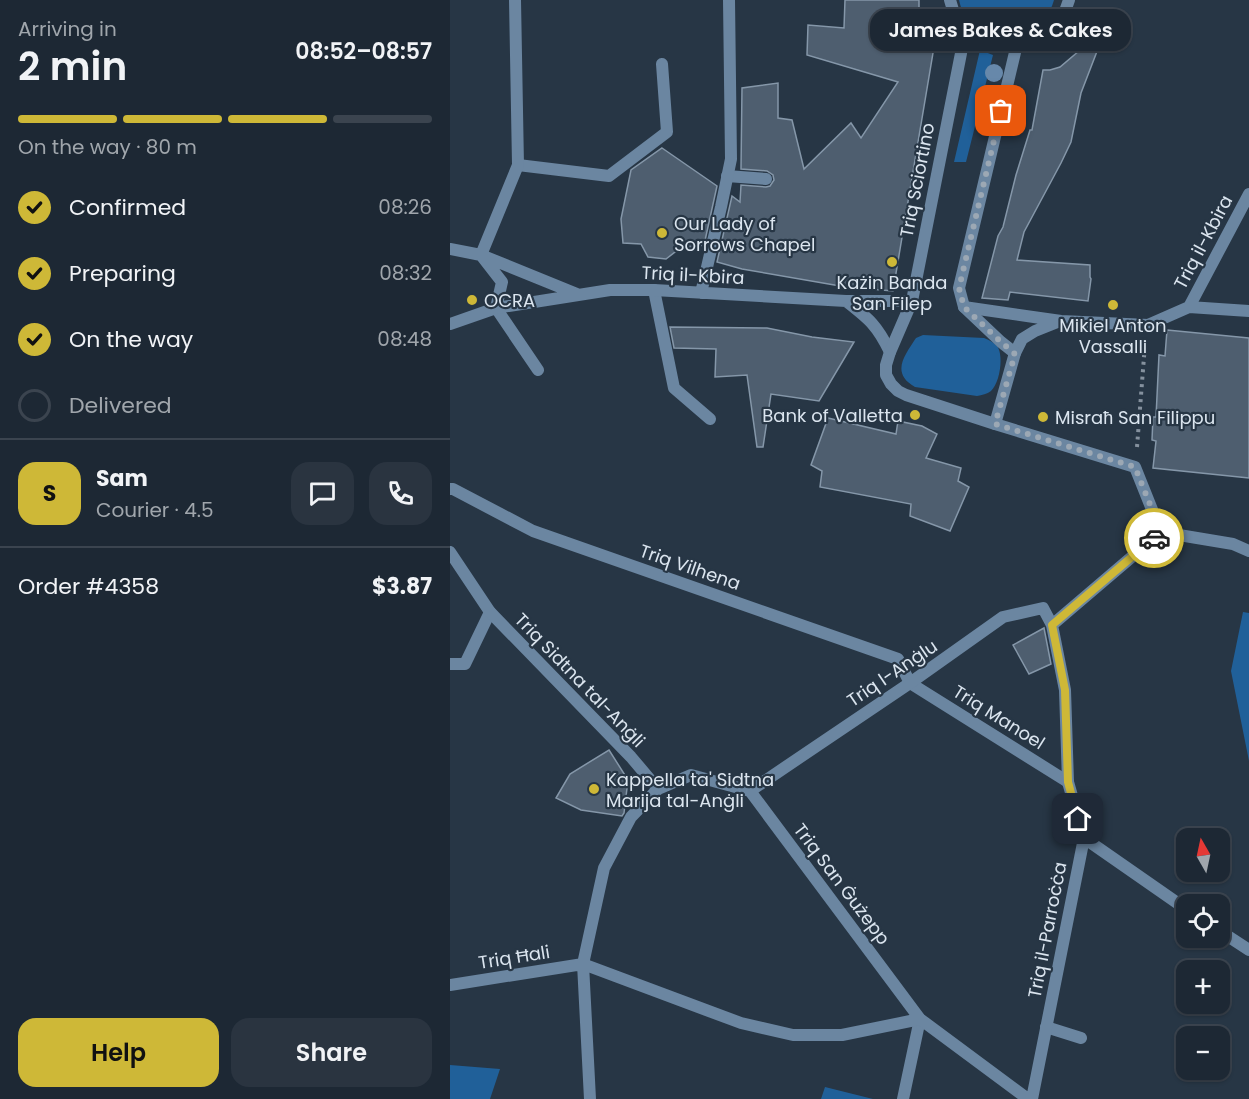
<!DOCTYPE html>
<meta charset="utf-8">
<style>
body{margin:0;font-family:Poppins,sans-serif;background:#2a3440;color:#f1f3f6;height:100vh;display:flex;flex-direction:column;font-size:22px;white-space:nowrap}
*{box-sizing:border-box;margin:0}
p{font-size:20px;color:#a0a6ac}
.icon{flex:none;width:33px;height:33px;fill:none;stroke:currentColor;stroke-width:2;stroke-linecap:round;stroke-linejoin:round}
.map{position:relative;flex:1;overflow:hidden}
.sheet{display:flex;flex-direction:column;background:#1d2834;width:450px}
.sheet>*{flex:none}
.needle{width:39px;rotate:351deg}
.fabs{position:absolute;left:726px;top:828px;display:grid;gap:12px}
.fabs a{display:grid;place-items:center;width:54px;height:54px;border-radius:12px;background:#1d2834;box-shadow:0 2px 4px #0004,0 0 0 2px #3b444f;font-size:30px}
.pin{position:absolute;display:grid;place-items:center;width:51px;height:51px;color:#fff;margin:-26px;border-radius:12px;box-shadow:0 3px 9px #0006}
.courier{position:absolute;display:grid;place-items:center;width:60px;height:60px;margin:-30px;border:4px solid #ceb837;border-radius:50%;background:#fff;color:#222;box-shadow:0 2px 8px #0007}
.bubble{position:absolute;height:42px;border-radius:18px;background:#1d2834;box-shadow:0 2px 4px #0004,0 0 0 2px #3b444f;font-size:20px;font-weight:600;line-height:42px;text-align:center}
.overview em{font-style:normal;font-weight:600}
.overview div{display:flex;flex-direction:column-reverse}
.overview{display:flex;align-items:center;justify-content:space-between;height:102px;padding:0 18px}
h1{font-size:39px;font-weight:600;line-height:45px}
.bar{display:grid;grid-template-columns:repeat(4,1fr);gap:9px 6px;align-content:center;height:72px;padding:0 18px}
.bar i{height:8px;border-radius:4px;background:#3b444f}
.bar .active{background:#ceb837}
.bar p{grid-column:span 4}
.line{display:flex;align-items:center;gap:15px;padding:0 18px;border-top:2px solid #3b444f}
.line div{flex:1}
.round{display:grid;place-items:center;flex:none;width:63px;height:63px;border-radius:18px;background:#2a3440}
ol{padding:0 18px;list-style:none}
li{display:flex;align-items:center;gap:18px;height:66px}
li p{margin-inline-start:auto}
li .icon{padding:6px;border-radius:50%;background:#ceb837;color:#111;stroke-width:4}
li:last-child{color:#a0a6ac}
li i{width:33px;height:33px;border:3px solid #3b444f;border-radius:50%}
.button{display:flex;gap:12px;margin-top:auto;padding:12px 18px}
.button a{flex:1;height:69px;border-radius:18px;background:#ceb837;color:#111;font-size:24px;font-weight:600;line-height:69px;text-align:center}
.button a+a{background:#2a3440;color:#f1f3f6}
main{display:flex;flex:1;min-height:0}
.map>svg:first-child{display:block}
.green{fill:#206099}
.building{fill:#4e5e6f;stroke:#8597a9;stroke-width:1.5}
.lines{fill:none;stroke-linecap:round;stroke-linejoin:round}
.path{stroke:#85919e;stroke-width:4;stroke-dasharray:3 4.5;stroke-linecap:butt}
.service{stroke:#6b86a1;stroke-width:12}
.pedestrian{stroke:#6b86a1;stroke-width:12}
.minor{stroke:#6b86a1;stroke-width:12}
.tertiary{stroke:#6b86a1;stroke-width:12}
.tree{fill:#6788aa}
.done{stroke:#9ca8b4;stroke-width:6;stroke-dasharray:0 10.8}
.route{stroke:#ceb837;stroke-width:8}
.poi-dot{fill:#ceb837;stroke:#273645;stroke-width:2}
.labels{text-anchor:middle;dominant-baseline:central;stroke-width:4.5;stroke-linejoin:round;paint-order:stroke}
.street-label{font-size:18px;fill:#dbe5ef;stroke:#273645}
.poi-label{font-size:18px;fill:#dbe5ef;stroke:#273645;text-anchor:start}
</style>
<main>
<section class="sheet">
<div class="overview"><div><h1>2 min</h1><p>Arriving in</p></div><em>08:52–08:57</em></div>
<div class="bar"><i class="active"></i><i class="active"></i><i class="active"></i><i></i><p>On the way · 80 m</p></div>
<ol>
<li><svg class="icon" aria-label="check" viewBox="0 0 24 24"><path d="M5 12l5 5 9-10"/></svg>Confirmed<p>08:26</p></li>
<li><svg class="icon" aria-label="check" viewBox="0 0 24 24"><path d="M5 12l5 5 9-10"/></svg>Preparing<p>08:32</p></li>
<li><svg class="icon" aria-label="check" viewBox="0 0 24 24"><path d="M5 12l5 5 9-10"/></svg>On the way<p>08:48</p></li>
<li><i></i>Delivered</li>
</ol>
<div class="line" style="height:108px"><b class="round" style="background:#ceb837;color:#111">S</b><div><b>Sam</b><p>Courier · 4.5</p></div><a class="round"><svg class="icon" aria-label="chat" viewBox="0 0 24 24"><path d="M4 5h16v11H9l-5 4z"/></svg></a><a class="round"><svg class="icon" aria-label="phone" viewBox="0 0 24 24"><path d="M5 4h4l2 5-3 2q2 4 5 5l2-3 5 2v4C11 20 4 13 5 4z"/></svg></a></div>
<div class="line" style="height:78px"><div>Order #4358</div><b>$3.87</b></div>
<div class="button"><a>Help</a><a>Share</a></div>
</section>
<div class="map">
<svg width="799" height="1099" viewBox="0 0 799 1099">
<rect width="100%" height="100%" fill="#273645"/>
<path class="green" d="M 509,0 L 604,0 C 602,7 599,14 593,20 C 572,45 530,42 514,13 C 511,9 510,4 509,0 Z
M 530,50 L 543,55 L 516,162 L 504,162 Z
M 473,335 L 534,338 C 539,340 543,342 547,346 C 554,355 550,383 541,391 C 537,394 532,395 527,396 L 465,387 C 440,373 455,355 466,338 Z
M 793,612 L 799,613 L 799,761 L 781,671 Z
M 0,1065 L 50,1069 L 40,1099 L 0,1099 Z
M 375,1087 L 423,1099 L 371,1099 Z"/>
<path class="building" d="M 395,0 L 469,0 L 469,15 L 486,35 L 443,291 L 396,287 L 292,269 L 267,262 L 282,196 L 290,202 L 291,185 L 316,187 L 320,186 L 324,180 L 323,175 L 317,171 L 291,169 L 292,88 L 328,83 L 328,118 L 342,120 L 354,169 L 401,123 L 411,138 L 448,82 L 357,55 L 358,25 L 394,28 Z
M 656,28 L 631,93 L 621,142 L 611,163 L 574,232 L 567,260 L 640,265 L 640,277 L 641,279 L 638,301 L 560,292 L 558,300 L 532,298 L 548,236 L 553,227 L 566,175 L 580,130 L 582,130 L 593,70 L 600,70 L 610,67 Z
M 212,148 L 267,186 L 254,245 L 229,249 L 216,259 L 198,257 L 191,244 L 173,243 L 171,219 L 181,170 Z
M 220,327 L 317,328 L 362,337 L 404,342 L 369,401 L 321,394 L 313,447 L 307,447 L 297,375 L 265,377 L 266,349 L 224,348 Z
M 717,330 L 799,338 L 799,478 L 703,468 L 706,441 L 702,440 L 703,417 L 706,417 L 709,355 L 715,356 Z
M 378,418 L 446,434 L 448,421 L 472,426 L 487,434 L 476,458 L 511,468 L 508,481 L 519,487 L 500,531 L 460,516 L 461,504 L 370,487 L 372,471 L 361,465 Z
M 594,628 L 601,664 L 579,674 L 563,645 Z
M 159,750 L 178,780 L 174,813 L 172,816 L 131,810 L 106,798 L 120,774 Z"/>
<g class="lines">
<path class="path" d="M 687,447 L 695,344"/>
<path class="service" d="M 68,165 L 159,176 L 217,132 L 212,64
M 277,176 L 316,179
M 204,290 L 224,388 L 260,419
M 46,308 L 88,370
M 0,664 L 15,664 L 40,612
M 596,1027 L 631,1038
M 453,1099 L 470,1019"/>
<path class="pedestrian" d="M 460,683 L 618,782"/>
<path class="minor" d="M 0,249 L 31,255 L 127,294
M 251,293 L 271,207 L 281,159 L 279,0
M 396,301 C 419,319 427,325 440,352
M 514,307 L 611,321 L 698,325 L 739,307 L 799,311
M 739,307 L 799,194
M 46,308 L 52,282 L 31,255 L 68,165 L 65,0
M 0,324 L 46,308 L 160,290 L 204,290 L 396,301 L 462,301
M 565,353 L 572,339 L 585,331 L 610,321
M 545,424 L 685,467 L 711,532
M 0,489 L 3,489 L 83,531 L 448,659 L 460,683
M 711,532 L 783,544 L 799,551
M 0,552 L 40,612 L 181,757 L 208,789
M 300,791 L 460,683 L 553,617 L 593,608 L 602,625
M 634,838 L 736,909
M 770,931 L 799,950
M 0,985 L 133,964 L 291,1023 L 343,1035 L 392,1035 L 470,1019
M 140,1099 L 133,964 L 154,868 L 181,817 L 208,789 L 241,775 L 300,791 L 470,1019 L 578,1099
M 582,1099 L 634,838 L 618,782 L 615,690 L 602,625 L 711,532"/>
<path class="tertiary" d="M 500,0 L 503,10 L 516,28 L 545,43 L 567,44 L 583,40 L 601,29 L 614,14 L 619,0
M 516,28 L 462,301 L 440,352 L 436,365 L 436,375 L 441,384 L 448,391 L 456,395 L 545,424 L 565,353 L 551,342 L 514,307 L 509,288 L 567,44"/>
</g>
<g class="tree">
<circle cx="544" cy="73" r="9"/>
<circle cx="538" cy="94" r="9"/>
</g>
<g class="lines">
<path class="done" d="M 551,111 L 509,288 L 514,307 L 551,342 L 565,354 L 545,424 L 685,467 L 711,532 L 704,538"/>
<path class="route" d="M 628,819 L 618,782 L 615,690 L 602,625 L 704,538"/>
</g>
<g class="poi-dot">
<circle cx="212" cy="233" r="6"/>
<circle cx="442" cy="262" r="6"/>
<circle cx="22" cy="300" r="6"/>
<circle cx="663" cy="305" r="6"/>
<circle cx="465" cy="415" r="6"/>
<circle cx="593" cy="417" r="6"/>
<circle cx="144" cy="789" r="6"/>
</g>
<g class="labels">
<g class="street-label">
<text transform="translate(467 180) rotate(-79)">Triq Sciortino</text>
<text transform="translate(753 242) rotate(-62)">Triq il-Kbira</text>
<text transform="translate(243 275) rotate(3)">Triq il-Kbira</text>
<text transform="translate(240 567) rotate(19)">Triq Vilhena</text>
<text transform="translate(442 673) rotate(-34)">Triq l-Anġlu</text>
<text transform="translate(130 680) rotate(46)">Triq Sidtna tal-Anġli</text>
<text transform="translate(549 717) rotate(32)">Triq Manoel</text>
<text transform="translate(392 884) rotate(53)">Triq San Ġużepp</text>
<text transform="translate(597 930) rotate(-79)">Triq il-Parroċċa</text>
<text transform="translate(64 957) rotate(-9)">Triq Ħali</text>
</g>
<g class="poi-label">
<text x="224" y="223">Our Lady of<tspan x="224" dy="21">Sorrows Chapel</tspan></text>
<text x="442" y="282" text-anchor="middle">Każin Banda<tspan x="442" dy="21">San Filep</tspan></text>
<text x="34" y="300">OCRA</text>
<text x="663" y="325" text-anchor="middle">Mikiel Anton<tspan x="663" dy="21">Vassalli</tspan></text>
<text x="453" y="415" text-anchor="end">Bank of Valletta</text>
<text x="605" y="417">Misraħ San Filippu</text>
<text x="156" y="779">Kappella ta' Sidtna<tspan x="156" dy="21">Marija tal-Anġli</tspan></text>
</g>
</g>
</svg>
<div class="fabs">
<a><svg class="needle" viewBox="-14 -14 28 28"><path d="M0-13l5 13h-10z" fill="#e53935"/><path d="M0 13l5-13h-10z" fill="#a0a6ac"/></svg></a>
<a><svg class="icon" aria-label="locate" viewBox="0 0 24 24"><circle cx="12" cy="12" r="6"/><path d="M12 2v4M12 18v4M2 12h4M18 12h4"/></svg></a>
<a>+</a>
<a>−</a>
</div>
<div class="pin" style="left:551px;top:111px;background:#ea580c"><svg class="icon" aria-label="bag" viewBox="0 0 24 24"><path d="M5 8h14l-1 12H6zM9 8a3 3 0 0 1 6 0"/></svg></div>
<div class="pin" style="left:628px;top:819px;background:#1f2937"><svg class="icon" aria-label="home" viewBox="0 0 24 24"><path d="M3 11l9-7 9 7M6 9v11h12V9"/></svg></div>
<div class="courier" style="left:704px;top:538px"><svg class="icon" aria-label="car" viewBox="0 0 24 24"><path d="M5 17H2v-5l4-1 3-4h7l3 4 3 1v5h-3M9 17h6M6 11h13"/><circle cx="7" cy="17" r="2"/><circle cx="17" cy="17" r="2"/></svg></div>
<div class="bubble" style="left:420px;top:9px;width:261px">James Bakes &amp; Cakes</div>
</div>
</main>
